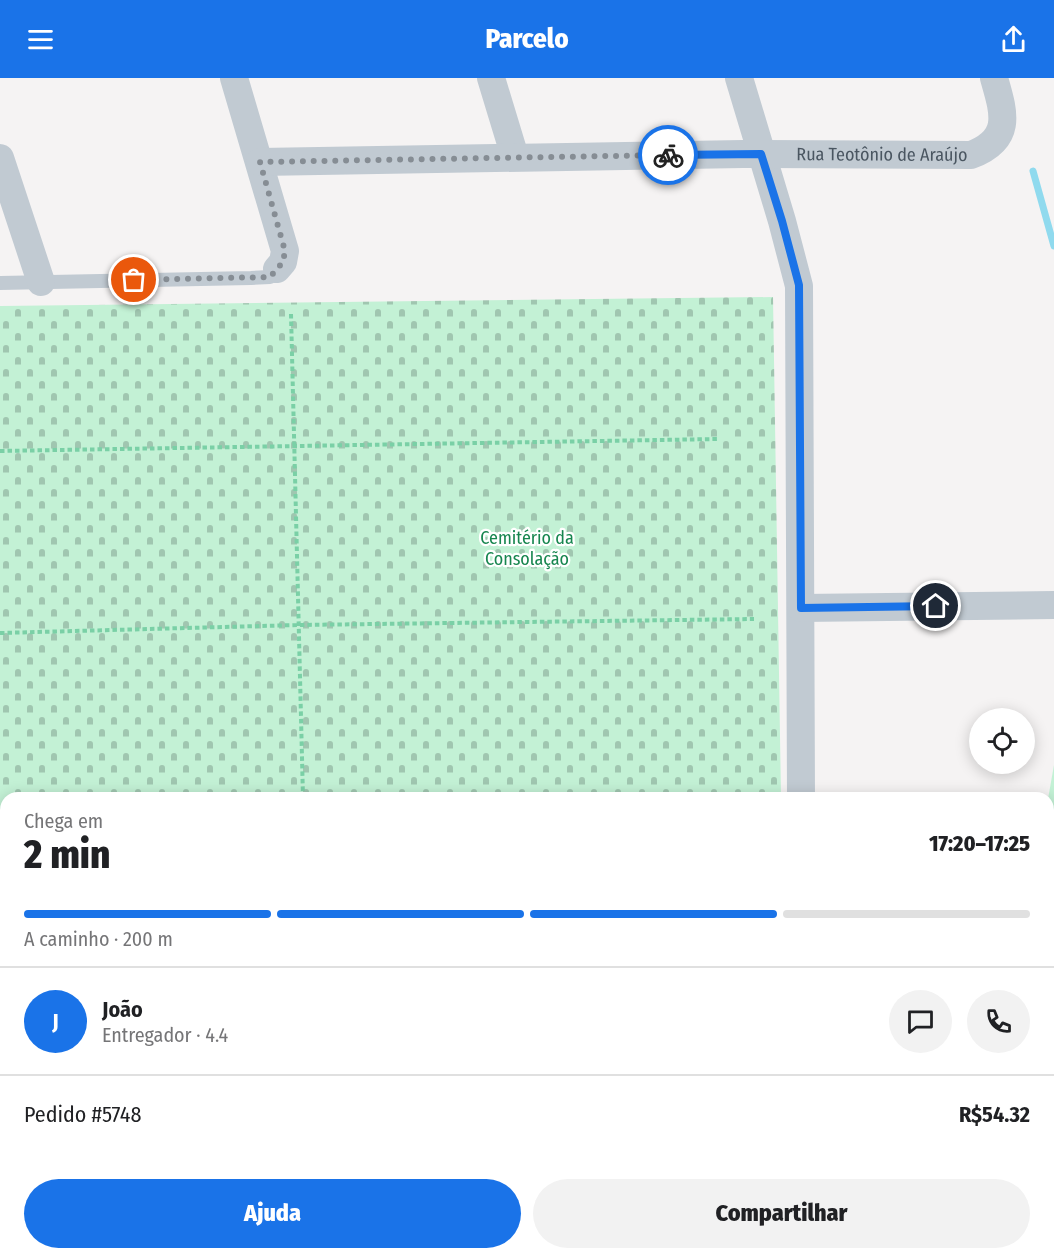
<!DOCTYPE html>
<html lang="pt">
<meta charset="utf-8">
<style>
body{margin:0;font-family:"Fira Sans Condensed",sans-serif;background:#f2f2f2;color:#202124;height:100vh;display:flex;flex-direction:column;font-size:22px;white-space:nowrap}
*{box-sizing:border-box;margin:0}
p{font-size:20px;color:#757577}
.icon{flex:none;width:33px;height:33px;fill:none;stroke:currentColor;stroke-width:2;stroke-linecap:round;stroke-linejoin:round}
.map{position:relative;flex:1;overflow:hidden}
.panel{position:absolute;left:0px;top:714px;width:1054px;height:468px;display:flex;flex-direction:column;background:#fff;border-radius:18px 18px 0 0;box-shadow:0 3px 15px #0003}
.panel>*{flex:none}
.tools{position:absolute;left:969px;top:630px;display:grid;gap:12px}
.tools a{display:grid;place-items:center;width:66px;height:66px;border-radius:50%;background:#fff;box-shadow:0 3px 15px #0003;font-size:30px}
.pin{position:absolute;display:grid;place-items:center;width:51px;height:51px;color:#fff;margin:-26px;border:3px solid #fff;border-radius:50%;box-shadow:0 2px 6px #0007}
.courier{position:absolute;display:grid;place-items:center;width:60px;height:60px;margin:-30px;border:4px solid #1a73e8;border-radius:50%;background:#fff;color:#222;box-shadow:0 2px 8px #0007}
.head em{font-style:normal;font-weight:800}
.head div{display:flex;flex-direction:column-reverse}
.head{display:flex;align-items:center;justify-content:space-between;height:102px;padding:0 24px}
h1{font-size:39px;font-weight:800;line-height:45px}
.bar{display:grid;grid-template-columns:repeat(4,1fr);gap:9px 6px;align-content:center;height:72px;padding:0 24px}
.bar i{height:8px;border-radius:4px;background:#e0e0e0}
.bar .on{background:#1a73e8}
.bar p{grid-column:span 4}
.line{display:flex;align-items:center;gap:15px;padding:0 24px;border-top:2px solid #e0e0e0}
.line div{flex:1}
.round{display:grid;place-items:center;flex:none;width:63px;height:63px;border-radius:32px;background:#f2f2f2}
.cta{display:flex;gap:12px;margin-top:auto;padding:12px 24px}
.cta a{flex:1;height:69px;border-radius:36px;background:#1a73e8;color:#fff;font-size:24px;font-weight:800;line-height:69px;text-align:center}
.cta a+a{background:#f2f2f2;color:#202124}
header{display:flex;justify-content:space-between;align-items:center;height:78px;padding:0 24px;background:#1a73e8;color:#fff;font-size:27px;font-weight:800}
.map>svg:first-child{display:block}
.grass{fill:#c3f1d5}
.cemetery{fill:url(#cemetery-stones)}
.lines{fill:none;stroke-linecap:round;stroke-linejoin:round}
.stream{stroke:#90daee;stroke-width:7}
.building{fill:url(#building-back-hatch)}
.path{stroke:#7ad0a6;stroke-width:4;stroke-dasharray:4.5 3;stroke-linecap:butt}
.lane{stroke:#c1cad2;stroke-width:14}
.street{stroke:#c1cad2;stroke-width:28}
.done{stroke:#868d94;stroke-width:6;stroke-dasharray:0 10.8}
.route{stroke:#1a73e8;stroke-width:8}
.labels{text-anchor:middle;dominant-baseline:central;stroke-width:4.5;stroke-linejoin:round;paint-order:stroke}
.street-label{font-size:18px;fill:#4a5661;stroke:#fff}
.park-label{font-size:18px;fill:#17864f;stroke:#fff}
</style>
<header><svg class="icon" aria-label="menu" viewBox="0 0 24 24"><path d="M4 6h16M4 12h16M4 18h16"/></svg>Parcelo<svg class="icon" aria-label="share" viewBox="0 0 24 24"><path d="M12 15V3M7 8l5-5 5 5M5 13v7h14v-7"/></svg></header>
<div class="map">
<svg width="1054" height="1182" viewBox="0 0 1054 1182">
<defs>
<pattern id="cemetery-stones" width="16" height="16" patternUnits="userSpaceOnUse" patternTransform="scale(1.5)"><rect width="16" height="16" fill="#c3f1d5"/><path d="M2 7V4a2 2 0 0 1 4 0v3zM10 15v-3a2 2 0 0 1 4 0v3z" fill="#a0c6b0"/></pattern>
<pattern id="building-back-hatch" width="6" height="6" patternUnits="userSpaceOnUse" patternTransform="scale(1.5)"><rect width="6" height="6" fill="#cdcfd5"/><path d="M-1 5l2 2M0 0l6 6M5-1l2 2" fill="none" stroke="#a8abb0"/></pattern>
</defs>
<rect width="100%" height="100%" fill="#f5f3f3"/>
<path class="grass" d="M 1054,687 L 1054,1079 L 1048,1076 L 1048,721 Z"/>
<path class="cemetery" d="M 773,219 L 781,720 L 6,720 L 6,932 L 0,933 L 0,228 Z"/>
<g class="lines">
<path class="stream" d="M 1033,93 L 1054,168"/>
</g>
<path class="building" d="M 6,997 L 6,1038 L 0,1038 L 1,998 Z
M 0,1063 L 6,1063 L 6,1088 L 0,1088 Z
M 0,1089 L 6,1089 L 6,1114 L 0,1114 Z
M 0,1126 L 6,1126 L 6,1158 L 0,1158 Z
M 0,1164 L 6,1164 L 6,1176 L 20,1176 L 20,1182 L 0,1182 Z"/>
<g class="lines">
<path class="path" d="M 291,236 L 303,720
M 0,373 L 717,361
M 0,555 L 298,547 L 754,541
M 0,747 L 6,747"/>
<path class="lane" d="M 0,205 L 251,200 L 270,199 L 277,191"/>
<g class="street">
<path d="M 234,0 L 285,173 L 283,184 L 277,191"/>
<path d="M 491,0 L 515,79"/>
<path d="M 739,0 L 782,143 L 799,208 L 801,720"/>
<path d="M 0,80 L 41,204"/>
<path id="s1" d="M 260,84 L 743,76 L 971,77 C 1013,61 1004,35 994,0"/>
<path d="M 801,530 L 1054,527"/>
<path d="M 0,957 L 6,957"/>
<path d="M 1048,1103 L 1054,1106"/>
<path d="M 309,1176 L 310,1182"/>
<path d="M 641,1176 L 653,1182"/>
<path d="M 54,1182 L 54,1176"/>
<path d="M 703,1182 L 706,1176"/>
</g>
</g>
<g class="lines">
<path class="done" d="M 134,202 L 270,199 L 283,184 L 285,173 L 260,84 L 668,77"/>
<path class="route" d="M 668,77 L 761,76 L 782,143 L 799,207 L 801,530 L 936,528"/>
</g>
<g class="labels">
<g class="street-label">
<text stroke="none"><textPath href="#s1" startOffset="622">Rua Teotônio de Araújo</textPath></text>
</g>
<g class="park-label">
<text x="527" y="460">Cemitério da<tspan x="527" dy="21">Consolação</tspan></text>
</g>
</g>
</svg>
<div class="tools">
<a><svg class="icon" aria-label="locate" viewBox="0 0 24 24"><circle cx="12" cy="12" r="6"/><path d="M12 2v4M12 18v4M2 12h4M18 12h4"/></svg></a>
</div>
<div class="pin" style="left:134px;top:202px;background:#ea580c"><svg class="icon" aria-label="bag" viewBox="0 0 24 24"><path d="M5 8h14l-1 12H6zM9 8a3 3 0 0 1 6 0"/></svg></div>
<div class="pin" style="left:936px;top:528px;background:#1f2937"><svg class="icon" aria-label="home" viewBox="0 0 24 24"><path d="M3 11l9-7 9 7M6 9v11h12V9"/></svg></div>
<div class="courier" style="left:668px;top:77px"><svg class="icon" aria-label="bike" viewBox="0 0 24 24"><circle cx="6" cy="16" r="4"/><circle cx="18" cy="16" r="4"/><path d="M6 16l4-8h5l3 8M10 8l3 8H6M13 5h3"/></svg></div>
<section class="panel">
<div class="head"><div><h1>2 min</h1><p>Chega em</p></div><em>17:20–17:25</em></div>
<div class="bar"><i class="on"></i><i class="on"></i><i class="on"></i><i></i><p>A caminho · 200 m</p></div>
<div class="line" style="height:108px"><b class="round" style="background:#1a73e8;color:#fff">J</b><div><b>João</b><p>Entregador · 4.4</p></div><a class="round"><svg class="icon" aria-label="chat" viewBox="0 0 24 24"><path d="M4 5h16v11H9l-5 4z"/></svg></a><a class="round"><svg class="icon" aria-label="phone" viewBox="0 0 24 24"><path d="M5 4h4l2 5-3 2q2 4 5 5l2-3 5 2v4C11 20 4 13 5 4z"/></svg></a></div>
<div class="line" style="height:78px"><div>Pedido #5748</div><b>R$54.32</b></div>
<div class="cta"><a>Ajuda</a><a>Compartilhar</a></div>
</section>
</div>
